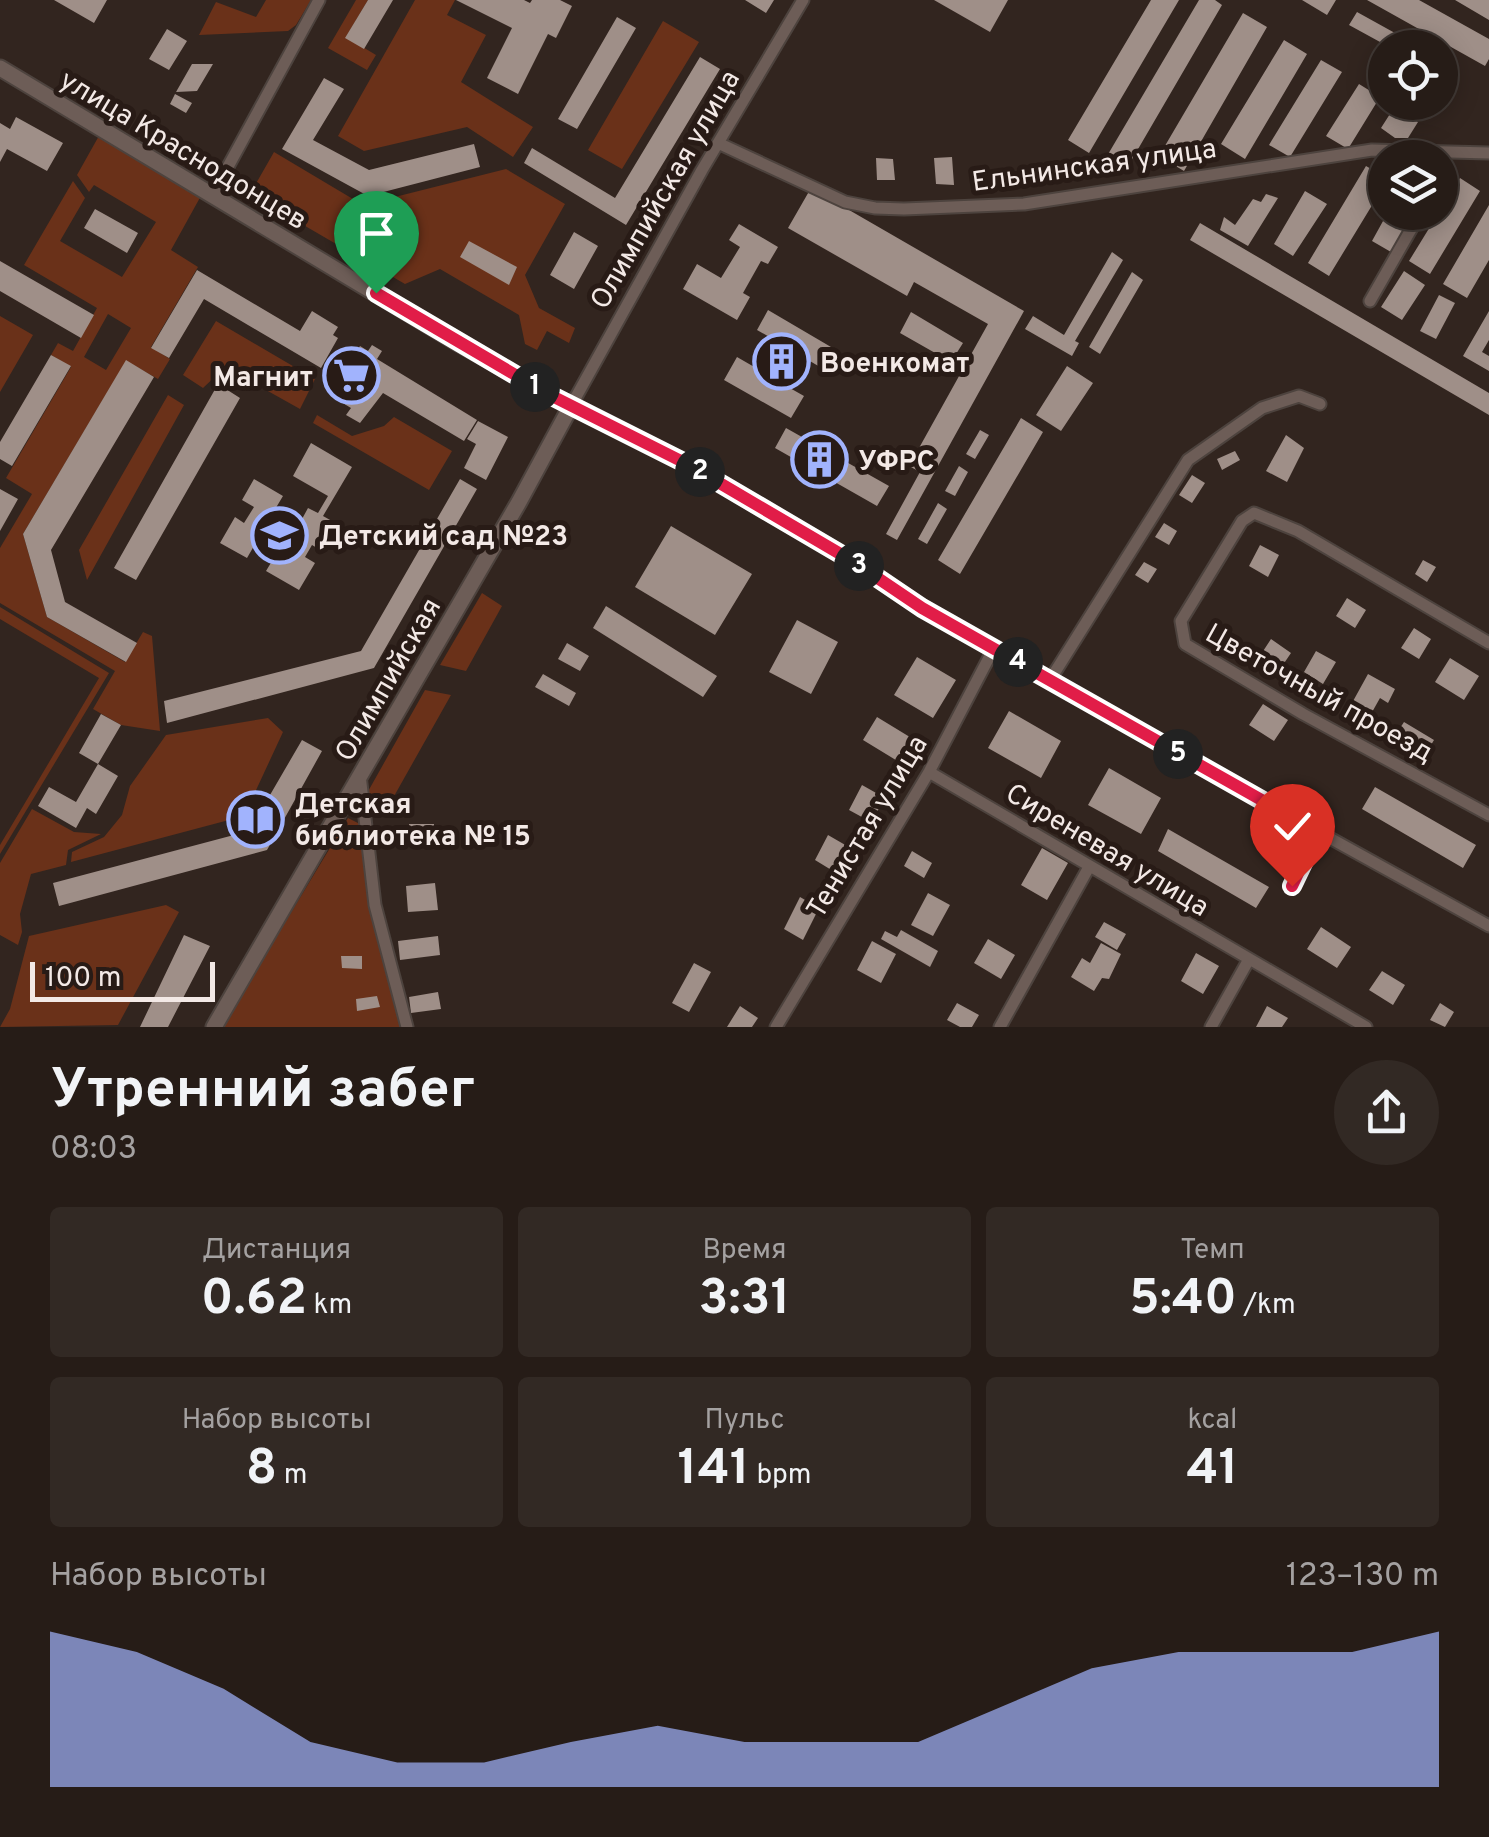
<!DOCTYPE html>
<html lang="ru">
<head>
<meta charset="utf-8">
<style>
  :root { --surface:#261c17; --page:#322924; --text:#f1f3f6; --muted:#a4a1a1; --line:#423a36; --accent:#a1b3fd }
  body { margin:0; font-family:Overpass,sans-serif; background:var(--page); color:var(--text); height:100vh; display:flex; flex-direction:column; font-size:38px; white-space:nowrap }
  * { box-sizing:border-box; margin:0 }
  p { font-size:32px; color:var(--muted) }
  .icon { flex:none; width:55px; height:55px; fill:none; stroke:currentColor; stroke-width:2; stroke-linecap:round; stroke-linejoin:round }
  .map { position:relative; height:1027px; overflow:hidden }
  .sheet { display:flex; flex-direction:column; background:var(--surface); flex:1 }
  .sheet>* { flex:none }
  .tools { position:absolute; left:1368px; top:30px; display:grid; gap:20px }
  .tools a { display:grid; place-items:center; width:90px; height:90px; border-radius:50%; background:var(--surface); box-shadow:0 5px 25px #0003,0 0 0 2px var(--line); font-size:50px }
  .scale { position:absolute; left:30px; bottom:25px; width:185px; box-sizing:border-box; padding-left:10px; border:5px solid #f3e9e6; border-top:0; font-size:28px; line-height:35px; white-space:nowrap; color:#f3e9e6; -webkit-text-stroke:8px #281b16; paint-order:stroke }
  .pin { position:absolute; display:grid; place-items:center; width:85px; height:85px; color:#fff; margin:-102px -42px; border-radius:50% 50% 50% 0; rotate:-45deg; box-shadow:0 0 10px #0007 }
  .pin .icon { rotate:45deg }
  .km { position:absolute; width:50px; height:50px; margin:-25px; border-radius:50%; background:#222; color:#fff; font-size:28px; line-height:50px; text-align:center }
  .round { display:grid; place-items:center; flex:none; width:105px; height:105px; border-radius:52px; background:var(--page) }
  .summary { display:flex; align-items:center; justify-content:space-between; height:170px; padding:0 50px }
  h1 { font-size:55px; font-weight:700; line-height:75px }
  .figures { display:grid; grid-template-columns:repeat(3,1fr); gap:15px; height:170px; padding:10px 50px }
  .figures div { display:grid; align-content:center; border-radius:10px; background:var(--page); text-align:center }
  .figures b { font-size:50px; font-weight:700 }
  .figures small { font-size:28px; font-weight:400 }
  .figures p { font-size:28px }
  .chart { height:280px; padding:20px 50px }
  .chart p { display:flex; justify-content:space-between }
  .chart svg { width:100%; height:180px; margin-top:10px; fill:var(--accent); opacity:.7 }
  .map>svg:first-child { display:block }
  .green { fill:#6a3119; fill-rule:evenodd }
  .building { fill:#9f8f88 }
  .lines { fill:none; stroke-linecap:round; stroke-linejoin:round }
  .street-casing { stroke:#4d433e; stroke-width:15 }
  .secondary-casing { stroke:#4d433e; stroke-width:19 }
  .street { stroke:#6d5d57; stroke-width:11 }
  .secondary { stroke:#6d5d57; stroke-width:15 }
  .route-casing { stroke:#fff; stroke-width:20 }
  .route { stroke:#e11d48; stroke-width:12 }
  .labels { text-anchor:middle; stroke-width:10; stroke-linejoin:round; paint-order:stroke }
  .street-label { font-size:28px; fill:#f3e9e6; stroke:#281b16 }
  .poi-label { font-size:28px; font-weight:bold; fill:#f3e9e6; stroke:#281b16; text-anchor:start }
</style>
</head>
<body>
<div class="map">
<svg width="1489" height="1027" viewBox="0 0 1489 1027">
  <rect width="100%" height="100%" fill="#32251f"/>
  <!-- green -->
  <path class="green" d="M266 0H311L296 25 288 31 199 35 216 2 256 17Z
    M356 0H368L346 37 376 55 367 70 328 48Z
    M415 0H455L447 15 486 35 461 82 533 127 513 157 467 127 364 151 338 136Z
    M663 21 699 42 622 169 588 150Z
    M100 134 202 194 171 250 198 267 151 347 170 359 158 379 126 361 23 534 47 617 125 662 143 632 152 636 160 731 121 725 93 709 115 671 0 603V548L32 494 6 478 71 367 51 355 58 343 73 351 97 308 24 265 73 181 85 198 60 241 122 277 156 222 94 185 89 192 77 175ZM108 314 131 328 106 370 84 357Z
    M274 152 363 205 506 169 565 204 525 275 539 308 575 328 569 343 547 331 537 350 525 344 519 315 440 269 405 284 250 194Z
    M0 316 33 335 0 392Z
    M216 321 315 379 300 409 252 382 221 371 203 388 183 375Z
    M168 395 184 405 87 580 79 550Z
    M317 415 352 436 384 426 394 417 452 451 429 490 313 423Z
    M482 593 502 606 466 671 440 665Z
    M0 607 109 673 0 854V845L99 678 0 619Z
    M425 690 451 695 384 814 366 795Z
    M268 718 283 732 244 816 71 862 72 852 104 837 122 815 130 786 166 735Z
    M32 809 74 832 101 834 68 850 66 865 31 874 20 914 22 932 18 945 0 935V863Z
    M348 818 368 828 369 881 403 1027H222Z
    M166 905 179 912 118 1025 0 1027 10 1009 29 936Z"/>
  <!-- building -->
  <path class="building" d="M54 0H107L94 23Z
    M368 0H393L364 49 345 38Z
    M456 0H524L530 3 532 0H560L572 6 556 38 548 34 518 94 487 78 512 28Z
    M745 0H774L766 13Z
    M934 0H1008L990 32Z
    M1151 0H1179L1089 153 1068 140Z
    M1199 0H1215L1222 5 1127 168 1107 156Z
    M1302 0H1336L1327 15Z
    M1367 0H1419L1489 39V59L1485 66Z
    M1455 0H1489V20Z
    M1357 12 1422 48H1391L1349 25Z
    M1243 13 1267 27 1184 171 1159 156Z
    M617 17 636 28 577 129 558 119Z
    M167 29 187 41 169 70 149 59Z
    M1284 40 1307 54 1245 159 1221 144Z
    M700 57 720 69 626 225 524 163 532 148 615 198Z
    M1440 58 1457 67 1450 80 1440 75Z
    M1321 60 1342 72 1290 157 1269 145Z
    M192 64H213L197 91 176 92Z
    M324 78 344 89 313 140 369 170 474 144 480 167 368 196 282 149Z
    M1359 84 1380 97 1348 149 1326 136Z
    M175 94 192 103 186 113 170 104Z
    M1395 106 1418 122 1408 138H1395L1381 128Z
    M16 117 63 143 47 171 7 149 0 162V123L10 129Z
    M952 157 954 185 936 184 934 158Z
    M876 158 893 159 895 180H877Z
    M1366 166 1385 177V184L1329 276 1308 263Z
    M1460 178 1480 191 1430 274 1409 261Z
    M811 188 1024 311 897 540 886 534 920 472 909 466 988 324 914 282 907 296 788 228Z
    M1305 191 1327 204 1293 256 1274 244Z
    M1266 194 1278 198 1248 246 1220 230 1224 217 1235 225 1253 199 1261 202Z
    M1489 205V260L1467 298 1443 284Z
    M95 209 138 233 127 253 84 228Z
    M1388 212H1414L1391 252 1372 241Z
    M1200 223 1489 393V415L1190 240Z
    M739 224 778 247 768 264 761 261 743 293 750 297 737 320 683 289 697 264 721 278 740 247 729 240Z
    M574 232 598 246 574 289 550 275Z
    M469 241 517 267 509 285 460 257Z
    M1112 252 1123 260 1075 341 1079 343 1072 356 1025 329 1033 316 1064 335Z
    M0 261 94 315 81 338 0 291Z
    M197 270 300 331 312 311 338 327 333 335 338 338 321 368 204 299 169 358 151 348Z
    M1404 271 1425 285 1402 320 1381 307Z
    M1132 272 1143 280 1100 354 1089 347Z
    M1439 295 1455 303 1436 339 1420 331Z
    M768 310 831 347 820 367 798 354 781 383 804 396 791 418 724 380 737 357 763 372 780 343 757 330Z
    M1489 311V340L1482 352 1489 356V371L1463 356Z
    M911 312 963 343 951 362 900 333Z
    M372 345 382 351 377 359 477 420 464 441 383 393 360 423 346 415 351 408 331 396 360 346 368 351Z
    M51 355 71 366 12 466 0 459V442Z
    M126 360 154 377 51 550 65 602 137 643 126 662 47 617 23 534Z
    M1067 366 1093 383 1061 431 1036 415Z
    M218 384 240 398 136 580 114 568Z
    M1021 418 1043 432 960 574 938 560Z
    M478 421 508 437 486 480 464 468 476 444 467 439Z
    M786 428 889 486 877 506 775 448Z
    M980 430 989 435 975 459 966 454Z
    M1286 435 1304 448 1287 482 1266 471Z
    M311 443 352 467 323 516 339 525 324 552 312 545 305 557 315 563 299 590 266 571 281 546 261 534 247 558 220 543 235 517 244 523 254 507 242 500 254 479 283 496 271 516 296 530 308 508 318 513 328 496 293 476Z
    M1235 451 1240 460 1222 470 1217 459Z
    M959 466 968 472 955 496 945 491Z
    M1192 475 1205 483 1192 503 1179 495Z
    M460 479 477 489 374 668 167 723 164 701 361 651Z
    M0 489 18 499 0 531Z
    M938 503 947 509 927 544 918 539Z
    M1164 523 1177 531 1169 545 1155 537Z
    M671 526 752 574 715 635 635 587Z
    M1260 545 1279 555 1268 577 1249 566Z
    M1423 560 1436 567 1427 582 1415 574Z
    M1144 562 1157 569 1148 583 1135 575Z
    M1347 598 1366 610 1355 628 1336 616Z
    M606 606 717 676 703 697 593 628Z
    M797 620 838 642 811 694 769 672Z
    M1414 628 1431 639 1419 659 1401 648Z
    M1271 639 1291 653 1274 678 1254 665Z
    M567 643 589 656 580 671 558 659Z
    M1316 651 1336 662 1323 684 1304 672Z
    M917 657 956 680 933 718 894 695Z
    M1450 658 1479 676 1464 700 1435 682Z
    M543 674 576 693 569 706 535 687Z
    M1368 674 1395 689 1388 703 1380 698 1371 714 1352 703Z
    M1263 704 1288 720 1274 741 1249 725Z
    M1009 711 1061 741 1041 778 988 748Z
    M101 714 121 725 98 764 79 753Z
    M877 717 918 742 904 765 863 740Z
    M1404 722 1434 740 1425 755 1411 746 1407 752 1391 742Z
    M302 740 322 751 267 850 59 906 53 883 249 831Z
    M98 764 118 776 96 814 87 808 76 828 38 806 49 787 76 802Z
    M1109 768 1161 798 1141 834 1088 805Z
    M862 785 885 798 871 822 849 810Z
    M1375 787 1476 845 1463 868 1362 809Z
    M409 824H434V842L410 843Z
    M1168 829 1269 887 1256 908 1158 851Z
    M828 835 847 846 833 871 815 860Z
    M1042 848 1068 863 1047 900 1021 885Z
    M912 851 932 863 924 878 904 866Z
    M435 883 438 910 408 912 406 886Z
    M928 893 950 905 933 936 911 925Z
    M800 897 819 908 803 940 784 929Z
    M1104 922 1126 934 1117 950 1095 937Z
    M1321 927 1351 947 1337 968 1307 949Z
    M901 930 938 951 930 967 881 939 885 931 897 937Z
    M184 935 210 946 168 1027H140Z
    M438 936 440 955 400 960 398 941Z
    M988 939 1015 955 1001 979 974 963Z
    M872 941 896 954 881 983 857 970Z
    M1101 943 1121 954 1109 979 1102 978 1094 991 1071 977 1082 958 1090 963Z
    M1196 953 1219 966 1203 994 1181 981Z
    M341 956H362V969L342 968Z
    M694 963 711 972 689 1012 672 1003Z
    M1382 971 1405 985 1393 1005 1369 990Z
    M438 992 441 1009 411 1013 409 997Z
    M377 996 380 1007 357 1011 356 999Z
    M957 1003 979 1015 972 1027H960L947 1020Z
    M1440 1003 1454 1012 1445 1027 1430 1020Z
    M740 1006 758 1018 752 1027H727Z
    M1267 1006 1288 1018 1282 1027H1256Z"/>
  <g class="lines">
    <defs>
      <path id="street" d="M803 0 702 170 571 406 689 465 1073 696 1489 926
        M718 143 845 202 875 208 904 209 1024 204 1372 150 1489 153
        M212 196 319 0
        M1370 301 1421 212
        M1489 643 1298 531 1254 513 1242 521 1181 621 1185 644 1303 714 1489 815
        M1050 680 1188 460 1262 408 1299 396 1320 404
        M929 772 1366 1027
        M360 775 375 905 407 1027
        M1292 886 1318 833
        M776 1027 929 772 994 648
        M1000 1027 1089 867
        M1211 1027 1248 961"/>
      <path id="secondary" d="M0 68 460 344 571 406 519 502 214 1027"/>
    </defs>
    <!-- street casing -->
    <use href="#street" class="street-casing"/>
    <!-- secondary casing -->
    <use href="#secondary" class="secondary-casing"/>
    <!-- street -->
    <use href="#street" class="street"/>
    <!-- secondary -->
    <use href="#secondary" class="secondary"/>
  </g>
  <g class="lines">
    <defs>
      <path id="route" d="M376 293 546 393 689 465 854 562 922 608 1318 832 1292 886"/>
    </defs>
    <!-- route casing -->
    <use href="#route" class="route-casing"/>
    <!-- route -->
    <use href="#route" class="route"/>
  </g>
  <!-- icons -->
  <defs>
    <symbol id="building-ring" viewBox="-11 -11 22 22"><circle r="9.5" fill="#281b16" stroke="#a1b3fd" stroke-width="1.5"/><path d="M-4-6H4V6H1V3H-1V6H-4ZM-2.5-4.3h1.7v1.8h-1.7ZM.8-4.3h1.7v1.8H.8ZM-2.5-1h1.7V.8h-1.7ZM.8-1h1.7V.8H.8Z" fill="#a1b3fd"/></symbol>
    <symbol id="supermarket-ring" viewBox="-11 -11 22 22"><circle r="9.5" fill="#281b16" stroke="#a1b3fd" stroke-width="1.5"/><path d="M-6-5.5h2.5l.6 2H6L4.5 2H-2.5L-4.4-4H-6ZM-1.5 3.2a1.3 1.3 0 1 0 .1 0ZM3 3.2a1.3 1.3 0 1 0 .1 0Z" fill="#a1b3fd"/></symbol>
    <symbol id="school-ring" viewBox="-11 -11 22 22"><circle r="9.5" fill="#281b16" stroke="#a1b3fd" stroke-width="1.5"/><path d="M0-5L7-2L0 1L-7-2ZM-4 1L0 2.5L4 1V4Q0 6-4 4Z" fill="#a1b3fd"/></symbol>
    <symbol id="library-ring" viewBox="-11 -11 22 22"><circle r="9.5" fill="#281b16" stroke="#a1b3fd" stroke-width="1.5"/><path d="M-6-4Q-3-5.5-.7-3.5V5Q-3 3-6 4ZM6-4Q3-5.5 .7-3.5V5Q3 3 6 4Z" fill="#a1b3fd"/></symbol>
  </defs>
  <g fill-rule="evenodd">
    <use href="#building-ring" x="750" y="330" width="63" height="63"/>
    <use href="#supermarket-ring" x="320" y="344" width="63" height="63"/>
    <use href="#building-ring" x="788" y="428" width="63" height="63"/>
    <use href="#school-ring" x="248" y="504" width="63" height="63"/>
    <use href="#library-ring" x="224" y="788" width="63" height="63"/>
  </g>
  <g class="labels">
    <!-- street labels -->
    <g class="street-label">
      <text transform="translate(184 149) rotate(31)" y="10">улица Краснодонцев</text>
      <text transform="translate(1094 164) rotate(-8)" y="10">Ельнинская улица</text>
      <text transform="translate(664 189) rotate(-60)" y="10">Олимпийская улица</text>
      <text transform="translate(387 679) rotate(-60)" y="10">Олимпийская</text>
      <text transform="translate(1320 692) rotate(29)" y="10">Цветочный проезд</text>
      <text transform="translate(866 826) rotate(-59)" y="10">Тенистая улица</text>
      <text transform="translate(1108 849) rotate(31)" y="10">Сиреневая улица</text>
    </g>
    <!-- poi labels -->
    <g class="poi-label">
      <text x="820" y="372">Военкомат</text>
      <text x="313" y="386" text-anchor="end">Магнит</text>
      <text x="858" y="470">УФРС</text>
      <text x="319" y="545">Детский сад №23</text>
      <text x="295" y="813">Детская<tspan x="295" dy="32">библиотека № 15</tspan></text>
    </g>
  </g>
</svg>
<div class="tools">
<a><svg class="icon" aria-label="locate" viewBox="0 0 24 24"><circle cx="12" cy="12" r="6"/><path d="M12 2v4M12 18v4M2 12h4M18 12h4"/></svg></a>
<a><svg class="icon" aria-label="layers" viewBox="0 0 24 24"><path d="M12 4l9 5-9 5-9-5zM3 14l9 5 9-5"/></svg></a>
</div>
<div class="scale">100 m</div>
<div class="pin" style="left:376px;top:293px;background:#1e9e55"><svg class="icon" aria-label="arrive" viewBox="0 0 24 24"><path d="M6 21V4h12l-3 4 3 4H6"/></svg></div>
<div class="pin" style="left:1292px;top:886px;background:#d93025"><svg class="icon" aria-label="check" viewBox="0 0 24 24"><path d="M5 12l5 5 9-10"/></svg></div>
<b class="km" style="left:535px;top:387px">1</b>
<b class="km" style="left:700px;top:472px">2</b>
<b class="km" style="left:859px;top:566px">3</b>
<b class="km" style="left:1018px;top:662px">4</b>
<b class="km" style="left:1178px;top:754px">5</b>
</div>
<section class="sheet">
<div class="summary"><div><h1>Утренний забег</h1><p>08:03</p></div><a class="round"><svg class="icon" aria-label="share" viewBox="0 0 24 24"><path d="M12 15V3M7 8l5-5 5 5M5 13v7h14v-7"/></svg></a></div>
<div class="figures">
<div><p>Дистанция</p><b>0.62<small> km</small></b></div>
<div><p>Время</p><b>3:31</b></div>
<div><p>Темп</p><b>5:40<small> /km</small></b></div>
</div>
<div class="figures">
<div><p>Набор высоты</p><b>8<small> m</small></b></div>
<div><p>Пульс</p><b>141<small> bpm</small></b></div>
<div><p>kcal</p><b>41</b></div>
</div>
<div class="chart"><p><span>Набор высоты</span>123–130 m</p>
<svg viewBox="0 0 160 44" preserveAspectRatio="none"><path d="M0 44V6L10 11L20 20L30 33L40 38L50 38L60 33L70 29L80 33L90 33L100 33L110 24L120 15L130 11L140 11L150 11L160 6V44z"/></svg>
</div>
</section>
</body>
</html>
